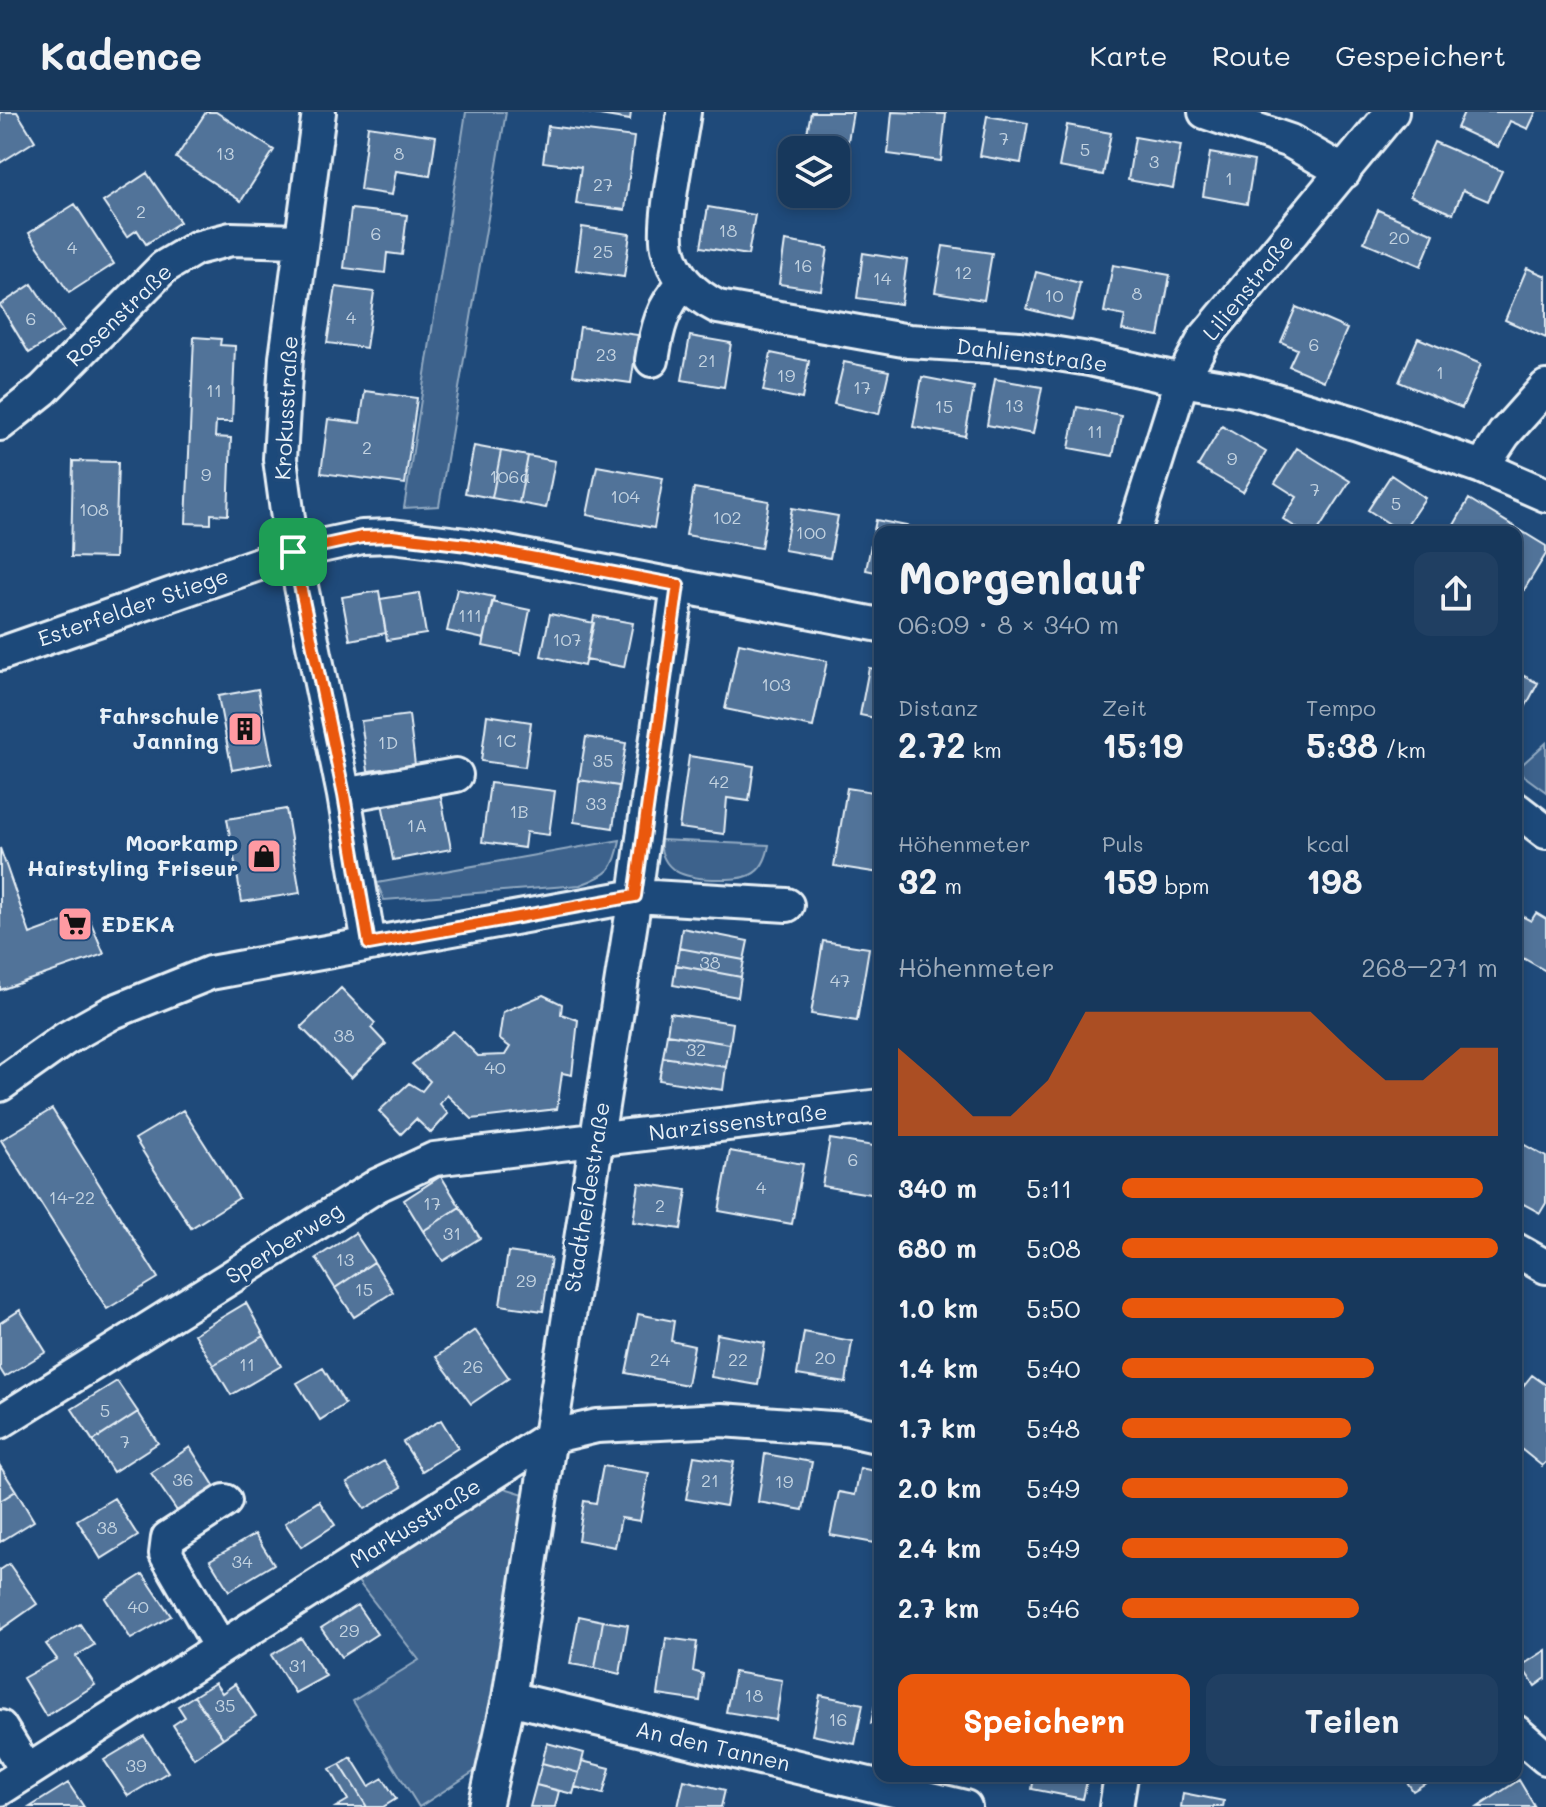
<!DOCTYPE html>
<html lang="de">
<head>
<meta charset="utf-8">
<style>
  :root { --surface:#17385c; --page:#203f62; --text:#f1f3f6; --muted:#9eacbb; --line:#365272; --accent:#ea580c }
  body { margin:0; font-family:Mali,sans-serif; background:var(--page); color:var(--text); height:100vh; display:flex; flex-direction:column; font-size:30px; white-space:nowrap }
  * { box-sizing:border-box; margin:0 }
  p { font-size:26px; color:var(--muted) }
  .icon { flex:none; width:44px; height:44px; fill:none; stroke:currentColor; stroke-width:2; stroke-linecap:round; stroke-linejoin:round }
  .map { position:relative; flex:1; overflow:hidden }
  .sheet { position:absolute; left:874px; top:414px; width:648px; height:1256px; display:flex; flex-direction:column; background:var(--surface); border-radius:16px; box-shadow:0 4px 12px #0003,0 0 0 2px var(--line) }
  .sheet>* { flex:none }
  .tools { position:absolute; left:778px; top:24px; display:grid; gap:16px }
  .tools a { display:grid; place-items:center; width:72px; height:72px; border-radius:16px; background:var(--surface); box-shadow:0 4px 12px #0003,0 0 0 2px var(--line); font-size:40px }
  .pin { position:absolute; display:grid; place-items:center; width:68px; height:68px; color:#fff; margin:-34px; border-radius:16px; box-shadow:0 4px 12px #0006 }
  .round { display:grid; place-items:center; flex:none; width:84px; height:84px; border-radius:16px; background:var(--page) }
  .headline { display:flex; align-items:center; justify-content:space-between; height:136px; padding:0 24px }
  h1 { font-size:44px; font-weight:700; line-height:60px }
  .stats { display:grid; grid-template-columns:repeat(3,1fr); gap:12px; height:136px; padding:8px 24px }
  .stats div { display:grid; align-content:center }
  .stats b { font-size:34px; font-weight:700 }
  .stats small { font-size:22px; font-weight:400 }
  .stats p { font-size:22px }
  .chart { height:224px; padding:16px 24px }
  .chart p { display:flex; justify-content:space-between }
  .chart svg { width:100%; height:144px; margin-top:8px; fill:var(--accent); opacity:.7 }
  .button { display:flex; gap:16px; margin-top:auto; padding:16px 24px }
  .button a { flex:1; height:92px; border-radius:16px; background:var(--accent); color:#fff; font-size:32px; font-weight:700; line-height:92px; text-align:center }
  .button a+a { background:var(--page); color:var(--text) }
  ul { padding:0 24px; list-style:none; font-size:26px }
  li { display:grid; grid-template-columns:128px 96px 1fr; align-items:center; height:60px }
  li i { height:20px; border-radius:10px; background:var(--accent) }
  header { display:flex; align-items:center; gap:48px; box-sizing:border-box; height:112px; padding:0 40px; background:var(--surface); border-bottom:2px solid var(--line) }
  header strong { font-size:38px }
  nav { display:flex; gap:44px; margin-inline-start:auto; font-size:28px }
  .map>svg:first-child { display:block }
  .green { fill:#3c628c; stroke:#92aac2; stroke-width:2 }
  .building { fill:#517399; stroke:#e8f1f8; stroke-width:2 }
  .lines { fill:none; stroke-linecap:round; stroke-linejoin:round }
  .minor-casing { stroke:#e8f1f8; stroke-width:38 }
  .minor { stroke:#1f4a7a; stroke-width:32 }
  .route-casing { stroke:#fff; stroke-width:16 }
  .route { stroke:#ea580c; stroke-width:10 }
  .labels { text-anchor:middle; stroke-width:8; stroke-linejoin:round; paint-order:stroke }
  .number-label { font-size:18px; fill:#c2d2e0 }
  .street-label { font-size:22px; fill:#e8f1f8; stroke:#1f4a7a }
  .poi-label { font-size:22px; font-weight:bold; fill:#e8f1f8; stroke:#1f4a7a; text-anchor:end }
</style>
</head>
<body>
<header>
<strong>Kadence</strong>
<nav><a>Karte</a><a>Route</a><a>Gespeichert</a></nav>
</header>
<div class="map">
<svg width="1546" height="1695" viewBox="0 0 1546 1695">
  <rect width="100%" height="100%" fill="#1f4a7a"/>
  <filter id="ink" filterUnits="userSpaceOnUse"><feTurbulence type="fractalNoise" baseFrequency=".0125" numOctaves="2"/><feDisplacementMap in="SourceGraphic" scale="16" xChannelSelector="R" yChannelSelector="G"/><feConvolveMatrix kernelMatrix="1 2 1 2 8 2 1 2 1" color-interpolation-filters="sRGB"/></filter>
  <g filter="url(#ink)">
    <!-- green -->
    <path class="green" d="M466 0H506L439 394 404 396Z
      M1546 631V680L1516 658Z
      M620 728C615 758 608 763 580 773L384 788 377 771Z
      M660 728 769 733C763 768 743 767 713 767 684 766 661 760 660 728Z
      M501 1375 527 1383 494 1585 478 1657 419 1695 353 1589 419 1548 357 1468Z"/>
    <!-- building -->
    <path class="building" d="M0 0H17L35 29 0 51Z
      M206 0H216L274 38 241 89 176 46Z
      M582 0H631L630 8Z
      M811 0H853L848 29 807 21Z
      M892 0 946 2 941 49 888 42Z
      M1464 0H1536L1528 17 1510 9 1498 35 1457 16Z
      M987 4 1028 11 1021 51 980 44Z
      M1067 13 1111 21 1103 63 1059 55Z
      M368 14 436 24 430 64 396 59 392 83 360 78Z
      M548 14 634 25 625 98 576 92 581 55 543 50Z
      M1135 25 1181 33 1173 76 1128 68Z
      M1434 30 1502 59 1488 89 1463 78 1453 102 1410 84Z
      M1210 41 1254 49 1247 92 1203 84Z
      M147 61 180 110 146 132 137 118 127 125 103 90Z
      M75 92 114 152 69 181 29 121Z
      M708 95 755 103 748 143 701 135Z
      M351 97 407 103 402 143 387 141 385 161 344 156Z
      M1378 98 1434 122 1421 154 1364 130Z
      M582 115 630 122 624 165 576 158Z
      M785 129 828 136 821 178 779 172Z
      M943 134 992 141 984 188 935 180Z
      M863 141 907 148 901 192 857 186Z
      M1113 153 1170 163 1159 224 1122 218 1125 204 1104 200Z
      M1527 156 1546 164V226L1505 208Z
      M1036 160 1080 171 1072 208 1027 197Z
      M32 172 63 219 29 241 0 193Z
      M336 175 374 180 366 236 327 231Z
      M1296 195 1347 217 1324 269 1289 254 1297 237 1281 230Z
      M580 215 638 223 631 271 573 263Z
      M690 224 731 231 724 275 682 268Z
      M194 225 221 227 220 233 235 234 232 310H216L215 325 231 326 228 403 211 402V412L186 411Z
      M1418 226 1481 252 1462 296 1399 270Z
      M771 241 809 249 802 287 763 279Z
      M844 250 889 259 879 302 834 292Z
      M922 265 974 275 965 324 913 315Z
      M995 267 1042 275 1033 322 987 313Z
      M365 279 417 286 405 372 321 361 328 307 360 311Z
      M1077 295 1121 303 1113 344 1069 336Z
      M1222 314 1266 340 1243 380 1198 354Z
      M474 334 501 339 492 386 465 381Z
      M1297 336 1350 369 1317 420H1303L1283 407 1297 385 1275 371Z
      M501 339 528 344 519 391 492 386Z
      M528 344 555 349 546 396 519 391Z
      M73 349 118 350 115 446 71 445Z
      M597 354 663 366 654 416 587 403Z
      M1391 363 1425 386 1402 420 1368 398Z
      M694 376 769 389 761 436 686 423Z
      M1469 387 1546 434V442L1516 491V420H1450Z
      M792 396 838 404 830 446 784 438Z
      M876 408 922 417V420H880V461L866 458Z
      M457 477 494 485 484 527 447 519Z
      M379 479 386 521 350 528 342 485Z
      M419 481 426 522 387 528 380 487Z
      M492 490 530 498 521 542 483 534Z
      M550 502 594 511 584 554 541 544Z
      M594 504 633 511 624 555 586 548Z
      M739 531 827 549 813 615 725 597Z
      M869 556 880 558V607L860 603Z
      M1516 560 1538 571 1518 609 1516 608Z
      M258 577 272 651 232 658 218 584Z
      M409 603 415 653 368 659 361 609Z
      M487 603 531 610 525 655 481 649Z
      M586 625 626 631 619 674 579 668Z
      M689 644 754 654 749 689 727 686 724 722 679 716Z
      M579 668 619 674 613 716 574 710Z
      M490 671 555 679 549 723 526 720 524 736 482 730Z
      M847 676 880 681V761L834 754Z
      M440 680 451 737 393 748 382 691Z
      M286 697 300 781 242 790 227 707Z
      M0 736 30 822 87 801 104 842 0 878Z
      M1516 801 1531 809 1536 801 1546 807V859L1523 846 1516 859Z
      M682 816 748 829 744 848 679 836Z
      M823 829 869 836 857 909 811 902Z
      M679 836 744 848 741 865 676 853Z
      M676 853 741 865 738 885 673 873Z
      M341 876 375 911 371 916 386 932 351 966 301 915Z
      M543 883 562 892 561 902 578 908 572 963 562 961 557 997 472 1007 447 983 440 992 448 1002 431 1021 416 1007 401 1022 379 999 409 971 422 979 430 969 412 952 453 919 478 944 505 943 510 935 499 927 503 900Z
      M670 901 733 911 730 932 667 922Z
      M667 922 730 932 726 955 663 945Z
      M663 945 726 955 723 978 659 968Z
      M52 997 158 1166 107 1197 1 1028Z
      M183 998 239 1086 191 1116 135 1027Z
      M830 1027 880 1035 876 1083 822 1074Z
      M1516 1028 1546 1045V1091L1540 1101 1516 1088Z
      M730 1039 803 1052 792 1112 719 1099Z
      M441 1064 460 1095 423 1119 404 1088Z
      M639 1071 687 1078 681 1117 633 1110Z
      M460 1095 480 1126 443 1149 423 1119Z
      M355 1121 374 1150 335 1176 316 1146Z
      M508 1140 551 1146 543 1199 500 1193Z
      M374 1150 393 1180 354 1205 335 1176Z
      M246 1191 264 1224 213 1253 194 1222Z
      M20 1198 46 1240 5 1265 0 1257V1211Z
      M638 1202 674 1209 671 1229 694 1234 687 1273 626 1261Z
      M475 1218 509 1266 471 1292 436 1245Z
      M804 1220 852 1229 846 1271 797 1263Z
      M717 1222 765 1231 758 1273 711 1265Z
      M264 1224 281 1254 231 1283 213 1253Z
      M323 1256 345 1292 320 1308 297 1271Z
      M1532 1263 1546 1273V1350L1542 1354 1516 1333V1283Z
      M117 1269 138 1300 93 1329 72 1297Z
      M138 1300 158 1331 113 1360 93 1329Z
      M441 1308 458 1336 422 1359 403 1330Z
      M190 1335 215 1375 177 1399 151 1361Z
      M765 1342 812 1350 803 1398 758 1390Z
      M694 1344 734 1350 726 1394 686 1387Z
      M384 1349 402 1375 365 1397 347 1371Z
      M0 1354 16 1379 0 1389Z
      M603 1354 649 1361 640 1409 621 1406 615 1435 578 1428 584 1389 596 1391Z
      M860 1356 880 1360V1432L830 1423 839 1380 855 1383Z
      M16 1379 34 1409 0 1430V1389Z
      M114 1386 138 1424 101 1447 77 1408Z
      M319 1389 335 1413 301 1435 285 1411Z
      M255 1422 274 1452 229 1479 210 1448Z
      M9 1452 37 1492 0 1518V1458Z
      M143 1462 171 1504 131 1527 105 1486Z
      M357 1493 377 1522 341 1545 321 1516Z
      M579 1504 603 1509 595 1556 570 1552Z
      M603 1509 628 1513 620 1562 595 1556Z
      M80 1512 94 1533 76 1544 95 1573 46 1604 23 1566 57 1547 46 1532Z
      M301 1526 326 1564 295 1581 271 1543Z
      M666 1526 697 1530 693 1559 703 1562 700 1589 658 1583Z
      M1546 1538V1566L1535 1574 1521 1554Z
      M734 1560 782 1568 776 1608 726 1600Z
      M215 1571 222 1581 235 1572 256 1604 223 1626 194 1584Z
      M878 1579 880 1580V1613L871 1611Z
      M820 1583 863 1592 855 1632 812 1623Z
      M194 1584 223 1626 194 1646 173 1613 185 1605 178 1594Z
      M144 1624 168 1660 128 1684 104 1648Z
      M547 1631 584 1641 579 1661 542 1651Z
      M351 1645 369 1674 383 1666 396 1687 383 1695H367L340 1652Z
      M582 1649 610 1656 603 1682 575 1675Z
      M542 1651 579 1661 573 1682 536 1673Z
      M340 1652 367 1695H336L348 1688 330 1657Z
      M1034 1664H1088L1083 1687 1032 1677Z
      M1403 1664H1437L1413 1679Z
      M684 1668 725 1678 721 1695H678Z
      M1519 1668 1535 1695H1478Z
      M68 1671 84 1695H30Z
      M536 1673 559 1679 555 1695H530Z
      M1183 1681 1224 1689 1223 1695H1181Z"/>
    <g class="lines">
      <defs>
        <path id="minor" d="M319 0 286 246 280 347 290 421 344 683 369 832
          M684 0C680 31 662 108 668 136 674 164 694 183 718 195L909 229 1020 236 1089 247 1182 268 1241 278 1358 312 1482 355 1546 383
          M1205 0 1290 29 1344 60
          M652 248C657 217 662 194 684 171
          M0 312 43 278 164 155 196 136 231 127 301 129
          M1482 355 1504 322 1546 275
          M1134 420 1182 268 1204 227 1392 0
          M0 542 293 440 362 425 392 424 467 433 880 513
          M344 683 456 663
          M1516 697 1546 720
          M0 973 65 927 113 900 210 861 635 784 787 793
          M1516 1138 1546 1155
          M0 1310 378 1073 434 1047 880 994
          M220 1535 166 1442 168 1426 225 1389
          M509 1586 965 1695
          M0 1615 27 1659
          M1516 1620 1546 1646
          M0 1677 550 1325 597 1314 722 1308 845 1317 880 1325
          M485 1695 509 1586 550 1325 635 784 678 473
          M1116 1695 1121 1664"/>
      </defs>
      <!-- minor casing -->
      <use href="#minor" class="minor-casing"/>
      <!-- minor -->
      <use href="#minor" class="minor"/>
    </g>
  </g>
  <g class="lines" filter="url(#ink)">
    <defs>
      <path id="route" d="M392 424 467 433 678 473 635 784 369 832 344 683 293 440 362 425Z"/>
    </defs>
    <!-- route casing -->
    <use href="#route" class="route-casing"/>
    <!-- route -->
    <use href="#route" class="route"/>
  </g>
  <!-- icons -->
  <defs>
    <symbol id="building-square" viewBox="-11 -11 22 22"><rect x="-9" y="-9" width="18" height="18" rx="4" fill="#ff9aa2" stroke="#1f4a7a"/><path d="M-4-6H4V6H1V3H-1V6H-4ZM-2.5-4.3h1.7v1.8h-1.7ZM.8-4.3h1.7v1.8H.8ZM-2.5-1h1.7V.8h-1.7ZM.8-1h1.7V.8H.8Z" fill="#111"/></symbol>
    <symbol id="shop-square" viewBox="-11 -11 22 22"><rect x="-9" y="-9" width="18" height="18" rx="4" fill="#ff9aa2" stroke="#1f4a7a"/><path d="M-5-2.5h2.3a2.7 3.5 0 0 1 5.4 0H5L5.5 6h-11ZM-1.5-2.5h3a1.5 2.3 0 0 0-3 0Z" fill="#111"/></symbol>
    <symbol id="supermarket-square" viewBox="-11 -11 22 22"><rect x="-9" y="-9" width="18" height="18" rx="4" fill="#ff9aa2" stroke="#1f4a7a"/><path d="M-6-5.5h2.5l.6 2H6L4.5 2H-2.5L-4.4-4H-6ZM-1.5 3.2a1.3 1.3 0 1 0 .1 0ZM3 3.2a1.3 1.3 0 1 0 .1 0Z" fill="#111"/></symbol>
  </defs>
  <g fill-rule="evenodd">
    <use href="#building-square" x="225" y="597" width="40" height="40"/>
    <use href="#shop-square" x="244" y="724" width="40" height="40"/>
    <use href="#supermarket-square" x="55" y="792" width="40" height="40"/>
  </g>
  <g class="labels">
    <!-- number labels -->
    <g class="number-label">
      <text x="1004" y="33">7</text>
      <text x="1085" y="44">5</text>
      <text x="225" y="48">13</text>
      <text x="399" y="48">8</text>
      <text x="1154" y="56">3</text>
      <text x="1229" y="73">1</text>
      <text x="603" y="79">27</text>
      <text x="141" y="106">2</text>
      <text x="728" y="125">18</text>
      <text x="376" y="128">6</text>
      <text x="1399" y="132">20</text>
      <text x="72" y="142">4</text>
      <text x="603" y="146">25</text>
      <text x="803" y="160">16</text>
      <text x="963" y="167">12</text>
      <text x="882" y="173">14</text>
      <text x="1137" y="188">8</text>
      <text x="1054" y="190">10</text>
      <text x="351" y="212">4</text>
      <text x="31" y="213">6</text>
      <text x="1314" y="239">6</text>
      <text x="606" y="249">23</text>
      <text x="707" y="255">21</text>
      <text x="1440" y="267">1</text>
      <text x="786" y="270">19</text>
      <text x="862" y="282">17</text>
      <text x="214" y="285">11</text>
      <text x="1014" y="300">13</text>
      <text x="944" y="301">15</text>
      <text x="1095" y="326">11</text>
      <text x="367" y="342">2</text>
      <text x="1232" y="353">9</text>
      <text x="206" y="369">9</text>
      <text x="510" y="371">106a</text>
      <text x="1315" y="384">7</text>
      <text x="625" y="391">104</text>
      <text x="1396" y="398">5</text>
      <text x="94" y="404">108</text>
      <text x="727" y="412">102</text>
      <text x="811" y="427">100</text>
      <text x="470" y="510">111</text>
      <text x="567" y="534">107</text>
      <text x="776" y="579">103</text>
      <text x="506" y="635">1C</text>
      <text x="388" y="637">1D</text>
      <text x="603" y="655">35</text>
      <text x="719" y="676">42</text>
      <text x="596" y="698">33</text>
      <text x="519" y="706">1B</text>
      <text x="417" y="720">1A</text>
      <text x="710" y="857">38</text>
      <text x="840" y="875">47</text>
      <text x="344" y="930">38</text>
      <text x="696" y="944">32</text>
      <text x="495" y="962">40</text>
      <text x="853" y="1054">6</text>
      <text x="761" y="1082">4</text>
      <text x="72" y="1092">14-22</text>
      <text x="432" y="1098">17</text>
      <text x="660" y="1100">2</text>
      <text x="452" y="1128">31</text>
      <text x="345" y="1154">13</text>
      <text x="526" y="1175">29</text>
      <text x="364" y="1184">15</text>
      <text x="825" y="1252">20</text>
      <text x="660" y="1254">24</text>
      <text x="738" y="1254">22</text>
      <text x="247" y="1259">11</text>
      <text x="473" y="1261">26</text>
      <text x="105" y="1305">5</text>
      <text x="125" y="1336">7</text>
      <text x="183" y="1374">36</text>
      <text x="710" y="1375">21</text>
      <text x="784" y="1376">19</text>
      <text x="107" y="1422">38</text>
      <text x="242" y="1456">34</text>
      <text x="138" y="1501">40</text>
      <text x="349" y="1525">29</text>
      <text x="298" y="1560">31</text>
      <text x="754" y="1590">18</text>
      <text x="225" y="1600">35</text>
      <text x="838" y="1614">16</text>
      <text x="136" y="1660">39</text>
    </g>
    <!-- street labels -->
    <g class="street-label">
      <text transform="translate(1248 175) rotate(-51)" y="8">Lilienstraße</text>
      <text transform="translate(119 203) rotate(-44)" y="8">Rosenstraße</text>
      <text transform="translate(1032 243) rotate(7)" y="8">Dahlienstraße</text>
      <text transform="translate(286 296) rotate(-87)" y="8">Krokusstraße</text>
      <text transform="translate(133 495) rotate(-19)" y="8">Esterfelder Stiege</text>
      <text transform="translate(738 1010) rotate(-7)" y="8">Narzissenstraße</text>
      <text transform="translate(587 1085) rotate(-81)" y="8">Stadtheidestraße</text>
      <text transform="translate(284 1131) rotate(-32)" y="8">Sperberweg</text>
      <text transform="translate(415 1411) rotate(-32)" y="8">Markusstraße</text>
      <text transform="translate(713 1634) rotate(13)" y="8">An den Tannen</text>
    </g>
    <!-- poi labels -->
    <g class="poi-label">
      <text x="219" y="612">Fahrschule<tspan x="219" dy="25">Janning</tspan></text>
      <text x="238" y="739">Moorkamp<tspan x="238" dy="25">Hairstyling Friseur</tspan></text>
      <text x="101" y="820" text-anchor="start">EDEKA</text>
    </g>
  </g>
</svg>
<div class="tools">
<a><svg class="icon" aria-label="layers" viewBox="0 0 24 24"><path d="M12 4l9 5-9 5-9-5zM3 14l9 5 9-5"/></svg></a>
</div>
<div class="pin" style="left:293px;top:440px;background:#1e9e55"><svg class="icon" aria-label="arrive" viewBox="0 0 24 24"><path d="M6 21V4h12l-3 4 3 4H6"/></svg></div>
<section class="sheet">
<div class="headline"><div><h1>Morgenlauf</h1><p>06:09 · 8 × 340 m</p></div><a class="round"><svg class="icon" aria-label="share" viewBox="0 0 24 24"><path d="M12 15V3M7 8l5-5 5 5M5 13v7h14v-7"/></svg></a></div>
<div class="stats">
<div><p>Distanz</p><b>2.72<small> km</small></b></div>
<div><p>Zeit</p><b>15:19</b></div>
<div><p>Tempo</p><b>5:38<small> /km</small></b></div>
</div>
<div class="stats">
<div><p>Höhenmeter</p><b>32<small> m</small></b></div>
<div><p>Puls</p><b>159<small> bpm</small></b></div>
<div><p>kcal</p><b>198</b></div>
</div>
<div class="chart"><p><span>Höhenmeter</span>268–271 m</p>
<svg viewBox="0 0 160 44" preserveAspectRatio="none"><path d="M0 44V17L10 27L20 38L30 38L40 27L50 6L60 6L70 6L80 6L90 6L100 6L110 6L120 17L130 27L140 27L150 17L160 17V44z"/></svg>
</div>
<ul>
<li><b>340 m</b>5:11<i style="width:96%"></i></li>
<li><b>680 m</b>5:08<i style="width:100%"></i></li>
<li><b>1.0 km</b>5:50<i style="width:59%"></i></li>
<li><b>1.4 km</b>5:40<i style="width:67%"></i></li>
<li><b>1.7 km</b>5:48<i style="width:61%"></i></li>
<li><b>2.0 km</b>5:49<i style="width:60%"></i></li>
<li><b>2.4 km</b>5:49<i style="width:60%"></i></li>
<li><b>2.7 km</b>5:46<i style="width:63%"></i></li>
</ul>
<div class="button"><a>Speichern</a><a>Teilen</a></div>
</section>
</div>
</body>
</html>
